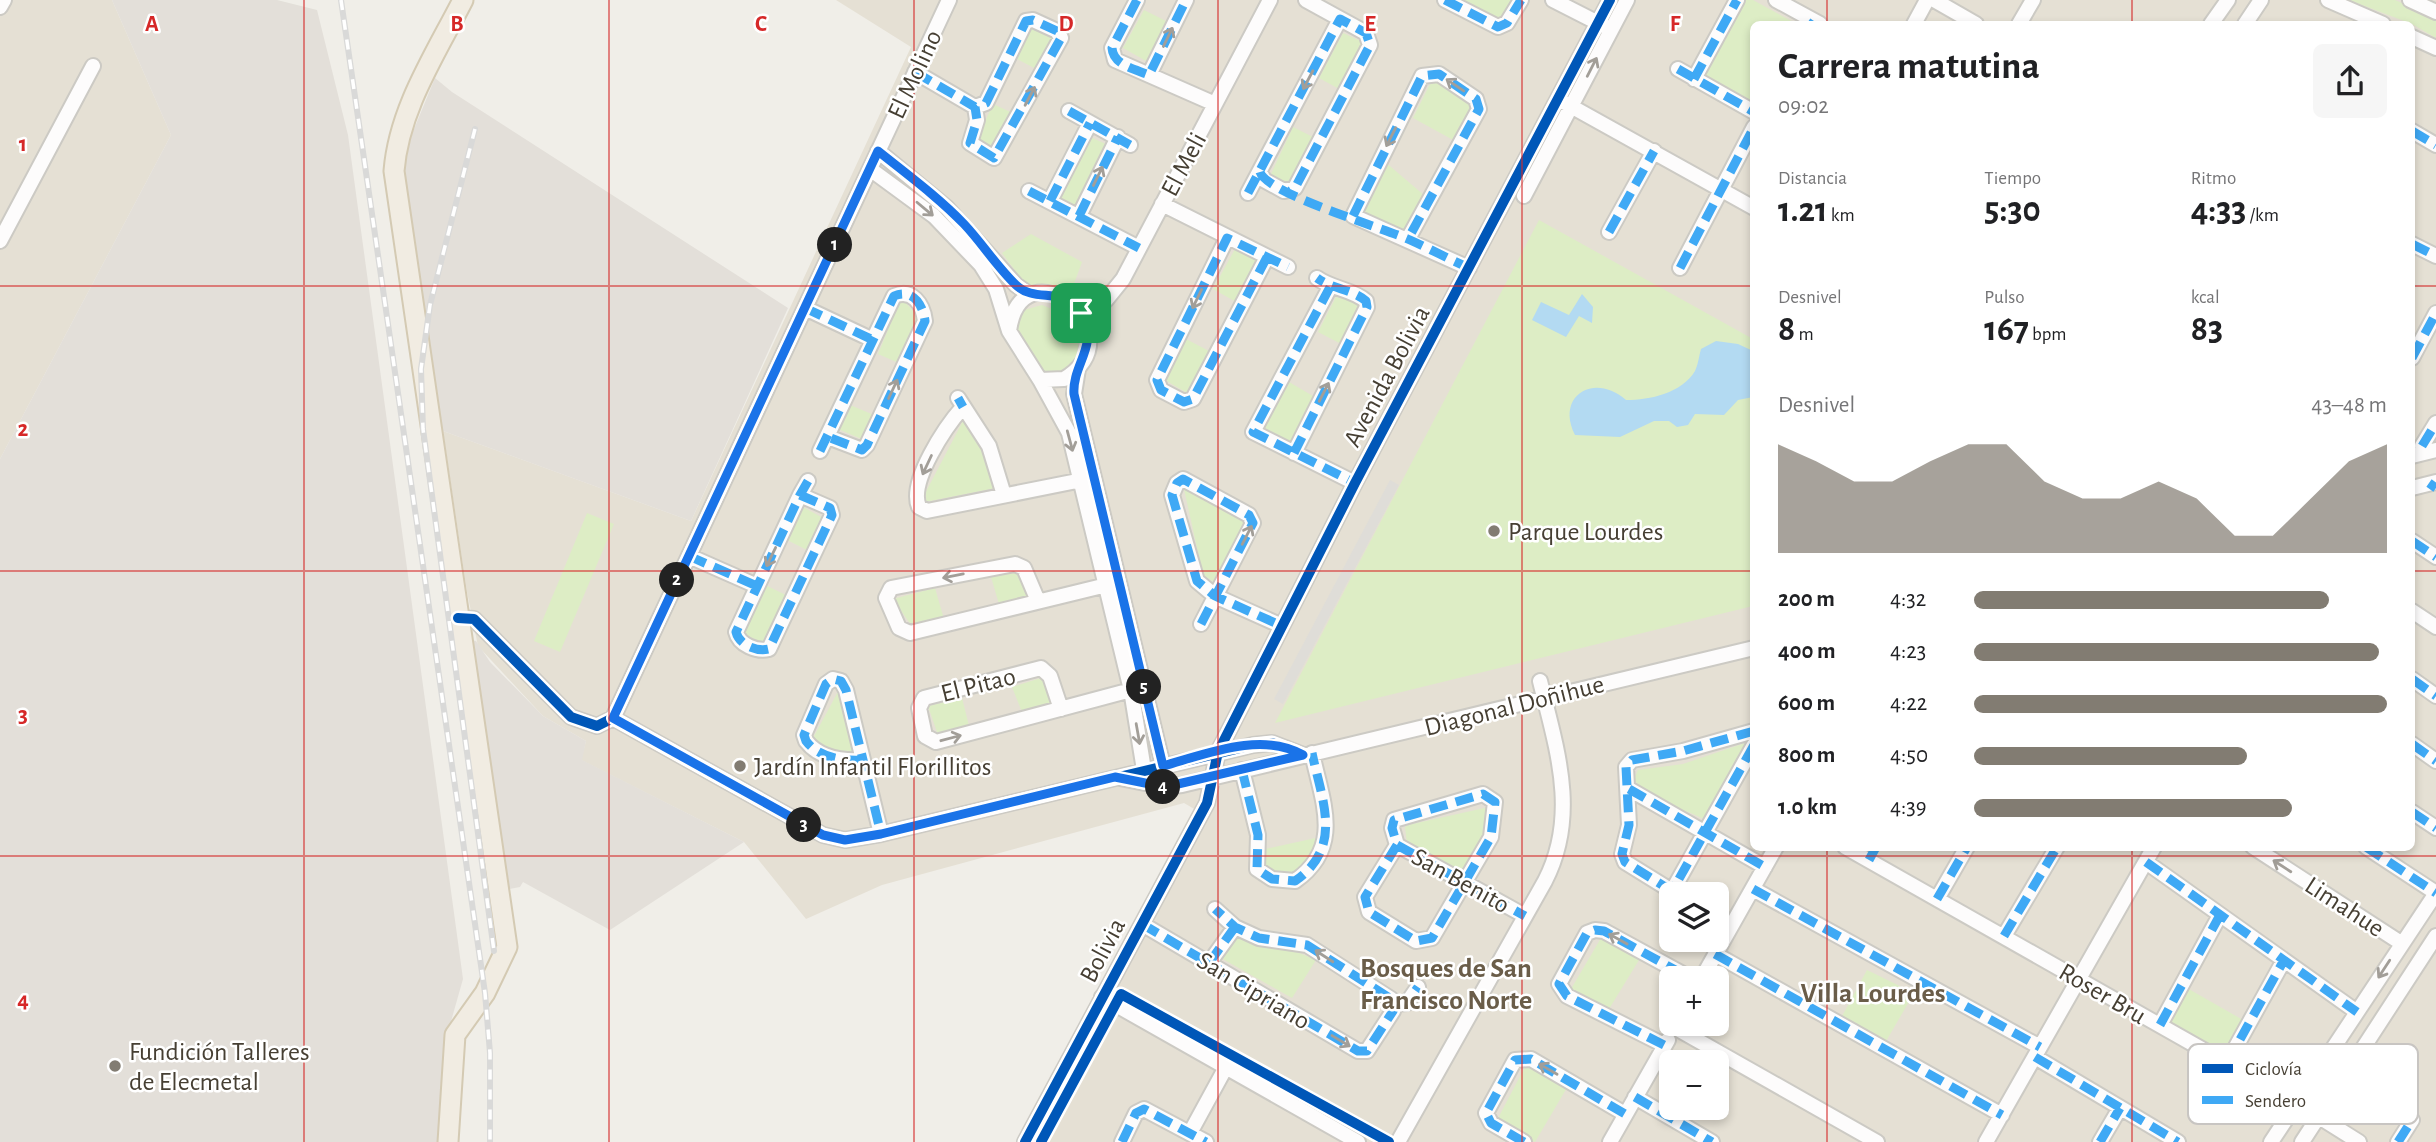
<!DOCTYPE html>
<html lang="es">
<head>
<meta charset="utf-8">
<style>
  :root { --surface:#fff; --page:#f6f6f6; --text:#202124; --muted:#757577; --accent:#827c72 }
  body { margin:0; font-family:"Alegreya Sans",sans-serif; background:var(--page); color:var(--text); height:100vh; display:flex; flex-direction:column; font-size:26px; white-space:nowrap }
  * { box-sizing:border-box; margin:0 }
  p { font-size:23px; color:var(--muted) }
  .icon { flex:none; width:38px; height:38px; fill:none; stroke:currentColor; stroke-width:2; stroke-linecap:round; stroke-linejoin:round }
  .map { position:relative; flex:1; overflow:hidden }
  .details { position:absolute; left:1750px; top:21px; width:665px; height:830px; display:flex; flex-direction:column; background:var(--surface); border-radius:10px; box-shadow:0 4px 10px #0003 }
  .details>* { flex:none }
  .fabs { position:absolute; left:1659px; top:882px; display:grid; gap:14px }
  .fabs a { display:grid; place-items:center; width:70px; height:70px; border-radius:10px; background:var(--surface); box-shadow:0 4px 10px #0003; font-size:35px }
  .pin { position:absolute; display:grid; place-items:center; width:60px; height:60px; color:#fff; margin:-30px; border-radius:14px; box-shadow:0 4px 10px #0006 }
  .km { position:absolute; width:35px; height:35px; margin:-18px; border-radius:50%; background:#222; color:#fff; font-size:19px; line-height:35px; text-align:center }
  .round { display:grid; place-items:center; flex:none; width:74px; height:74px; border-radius:10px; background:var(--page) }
  .summary { display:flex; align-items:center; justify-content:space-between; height:119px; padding:0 28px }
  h1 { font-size:38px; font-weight:700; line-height:52px }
  .figures { display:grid; grid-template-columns:repeat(3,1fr); gap:10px; height:119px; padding:7px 28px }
  .figures div { display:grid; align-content:center }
  .figures b { font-size:35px; font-weight:700 }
  .figures small { font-size:19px; font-weight:400 }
  .figures p { font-size:19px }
  .chart { height:196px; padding:14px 28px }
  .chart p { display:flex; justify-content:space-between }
  .chart svg { width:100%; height:126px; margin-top:7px; fill:var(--accent); opacity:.7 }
  ul { padding:0 28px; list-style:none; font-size:23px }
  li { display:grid; grid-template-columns:112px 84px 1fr; align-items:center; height:52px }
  li i { height:18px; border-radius:9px; background:var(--accent) }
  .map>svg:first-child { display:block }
  .residential { fill:#e5e0d4; fill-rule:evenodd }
  .industrial { fill:#e3dfd9 }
  .green { fill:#ddedc5 }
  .parking { fill:#dfddd8 }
  .water { fill:#b3daf2 }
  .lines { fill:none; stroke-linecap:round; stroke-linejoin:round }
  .minor-casing { stroke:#cccac4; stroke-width:18 }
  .major-casing { stroke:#d4cab3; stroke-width:23 }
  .minor { stroke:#fdfcfc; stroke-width:14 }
  .major { stroke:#f1ece2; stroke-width:19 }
  .rail-casing { stroke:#d9d9d8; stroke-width:6 }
  .rail { stroke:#fff; stroke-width:3.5; stroke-dasharray:10; stroke-linecap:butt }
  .quiet { stroke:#3fa9f5; stroke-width:9; stroke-dasharray:18 9; stroke-linecap:butt }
  .cycleway-casing { stroke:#fff; stroke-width:15 }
  .cycleway { stroke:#0057b8; stroke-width:10 }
  .oneway { stroke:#a29e98 }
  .route-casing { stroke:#fff; stroke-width:14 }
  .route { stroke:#1a73e8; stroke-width:9 }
  .grid { fill:none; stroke:#d62828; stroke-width:2; stroke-opacity:0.55 }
  .poi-dot { fill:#827c72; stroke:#fff; stroke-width:2.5 }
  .labels { text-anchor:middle; stroke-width:5; stroke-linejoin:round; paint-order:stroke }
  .street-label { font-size:26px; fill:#463f33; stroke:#fff }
  .poi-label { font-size:26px; fill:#463f33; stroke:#fff; text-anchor:start }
  .neighbourhood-label { font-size:28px; font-weight:bold; fill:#6a5d49; stroke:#fff }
  .key { fill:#fff; stroke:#c8c5c2; stroke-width:2 }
  .key-label { font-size:19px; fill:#463f33 }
  .grid-label { font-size:23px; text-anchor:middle; font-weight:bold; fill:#d62828; stroke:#fff; stroke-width:5; stroke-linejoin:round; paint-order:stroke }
</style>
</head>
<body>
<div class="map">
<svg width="2436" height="1142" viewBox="0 0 2436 1142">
  <rect width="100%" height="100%" fill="#f0eee8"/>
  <!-- residential -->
  <path class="residential" d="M0 0H112L171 135 0 459Z
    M836 0H2436V1142H1020L1196 810 1184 803 882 885 806 919 744 842 581 760 586 741 543 716 478 646 467 592 443 431 691 521 911 47ZM1754 24H2412V847H1754ZM1671 894H1717V940H1671ZM1671 978H1717V1024H1671ZM1671 1062H1717V1108H1671Z"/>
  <!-- industrial -->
  <path class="industrial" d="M112 0H277L317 10 348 135 463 979 446 1039 439 1142H0V459L171 135Z
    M435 78 452 92 788 308 691 521 443 431 404 169 412 134Z
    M471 640 476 641 490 662 543 716 586 741 582 760 744 842 610 930 523 882 520 887 504 890Z"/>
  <!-- green -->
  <path class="green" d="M1459 0H1514L1502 22Z
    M1742 0H1753L1797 24H1754L1753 106 1701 76Z
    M2349 0H2395L2436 18V38L2412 24Z
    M1144 10 1168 22 1148 62 1123 48Z
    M1029 26 1056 39 1038 70 1017 59Z
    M1343 33 1365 43 1341 90 1319 78Z
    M1432 80 1475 107 1455 141 1413 118Z
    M993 104 1017 115 997 154 977 139Z
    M1293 127 1317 139 1292 187 1270 176Z
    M1088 136 1108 145 1078 208 1058 198Z
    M1384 161 1425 196 1406 230 1361 216Z
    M1539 220 1753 339V606L1275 723Z
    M1031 234 1082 262 1071 292 1053 287 1028 288 1002 253Z
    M1235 249 1257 261 1238 303 1213 289Z
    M1336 297 1365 304 1345 346 1318 332Z
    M901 298 923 321 901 364 878 354Z
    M1042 305 1067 315 1080 335 1075 363 1063 373 1043 375 1015 327 1024 310Z
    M1184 338 1211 352 1189 394 1163 379Z
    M1289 382 1313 396 1291 444 1262 429Z
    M850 405 874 415 864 440 838 429Z
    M964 419 987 447 996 488 920 503Z
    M1188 485 1249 516 1214 582 1203 575 1184 489Z
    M801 506 825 519 809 551 785 539Z
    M587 513 614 524 560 652 534 641Z
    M1025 571 1032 597 999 604 991 577Z
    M763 584 790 597 767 645 740 632Z
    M935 588 944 619 911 625 893 599Z
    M1044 677 1054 705 1022 712 1012 687Z
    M840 688 855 753C838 761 825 751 813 738Z
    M962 698 969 726 938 735 928 706Z
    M1748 742 1704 819C1687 811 1641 794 1634 779L1638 770 1683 764Z
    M1489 807 1482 840 1462 874 1407 844 1405 827 1408 825Z
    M1320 837 1298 876H1273L1261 863 1265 849Z
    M1234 933 1290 949 1316 960 1292 998 1221 958Z
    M1601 938 1639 960 1609 1009 1571 989Z
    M1867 970 1914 993 1885 1043 1841 1018Z
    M2187 988 2243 1020 2226 1055 2167 1023Z
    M1526 1065 1568 1086 1535 1142 1496 1122Z"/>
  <!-- parking -->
  <path class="parking" d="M1390 480 1399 485 1283 704 1274 699Z"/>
  <!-- water -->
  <path class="water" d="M1582 294 1593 307 1592 323 1579 316 1566 337 1532 320 1541 302 1569 315Z
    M1716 341 1738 344 1753 351V397L1738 400 1724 415 1695 414 1688 425 1677 427 1669 421H1654L1620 437 1575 435C1555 395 1595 372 1626 400 1650 400 1682 393 1695 371 1698 365 1699 356 1701 349Z"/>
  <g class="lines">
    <defs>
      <path id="minor" d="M1137 0 1112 48 1115 60 1215 104
        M1445 0 1498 27 1507 23 1521 0
        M1553 0 1604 26
        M1776 0 1820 24
        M1934 0 1976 24
        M2328 0 2383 24
        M2410 0 2436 12
        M0 7 4 0
        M1914 24 1927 0
        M2019 24 2033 0
        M2211 24 2228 0
        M2245 24 2261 0
        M2412 37 2436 48
        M1678 69 1754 112
        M915 72 975 107 986 103 1026 21 1033 20 1057 31 1061 38 994 158 970 143 977 120 975 107
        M1149 75 1186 0
        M1694 79 1737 0
        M1558 99 1754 208
        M1069 111 1130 145
        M2412 131 2436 145
        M878 151 947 208 1016 285 1030 295
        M870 169 934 216 981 265 996 289 1009 331 1040 380 1064 379C1140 333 1022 240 1009 331
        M1260 172 1264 180 1284 191 1295 188 1370 45 1366 33 1306 0
        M1029 191 1139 248
        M1248 193 1340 19
        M1524 196 1627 0
        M1050 201 1090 123
        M1162 204 1288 267
        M1079 216 1118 137
        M1609 232 1654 151
        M1227 238 1157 380 1161 390 1184 402 1193 399 1267 257
        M1408 239 1479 109 1476 99 1439 74 1422 76 1353 216 1469 268
        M0 241 93 66
        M2412 244 2436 256
        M1680 268 1754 127
        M1330 287 1253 432 1355 483
        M805 308 873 340
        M1081 313 1106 300 1123 279 1270 0
        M2412 358 2436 313
        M1078 369 1074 394 1163 766
        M1040 380 1069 433 1131 690 1144 770
        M958 398 989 446 1004 495
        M963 407C946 426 908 482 919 507L927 511 1087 479
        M2422 446 2436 423
        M820 451 894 296C912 288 923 304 925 321L867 445 862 450 828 437
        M1294 453 1367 307 1366 301C1352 289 1332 289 1317 278
        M2412 456 2436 450
        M2412 488 2436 482
        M800 495 830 508 832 515 769 649C757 652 739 645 736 632L800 495 808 481
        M2412 541 2436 557
        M689 556 757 586
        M1038 601 1024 568 1015 564 891 588 886 598 899 628 910 633 1119 582
        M2412 611 2436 627
        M458 618 474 619 571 717 597 726 613 718 823 835 845 840 881 834 1253 745 1272 743 1303 755
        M1201 624 1253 523 1249 515 1183 479 1177 483 1172 495 1197 581 1215 596 1282 626
        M2412 679 2436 696
        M1061 709 1050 676 1041 668 924 698 919 708 925 736 936 742 1131 690 1144 687
        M613 718 949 0
        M1754 731 1683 751 1632 760 1626 767 1629 825 1622 854 1625 862 1667 888 1675 886 1754 745
        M2412 744 2436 761
        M862 760C843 761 819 758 806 741L804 735 826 684 833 679 841 681 846 690 881 834
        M1242 770 1258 835 1257 869 1272 879 1295 881C1344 847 1322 801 1312 753
        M1120 778 1165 787 1182 785 1754 648
        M1629 789 1765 867
        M1483 794 1495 802 1491 837 1432 938 1416 941 1369 912 1365 897 1397 845 1392 828 1394 820Z
        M2412 812 2436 828
        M1397 845 1525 916
        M1845 847 2297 1103 2359 1142
        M2253 847 2401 943
        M2366 847 2436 893
        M2146 862 2357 1012
        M1753 889 2040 1047
        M1937 899 1967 847
        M1142 924 1358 1051H1367L1393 1011 1395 1004 1391 999 1307 945 1259 938 1235 927 1215 909
        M2004 936 2057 847
        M1715 954 2002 1115
        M1209 963 1235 927
        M1702 978 1776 847
        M1102 997 1358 1142
        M1395 1004 1407 1003 1418 987
        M2160 1025 2220 915
        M1674 1027 1877 1142
        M1664 1045 1567 996 1559 984 1587 933 1595 930 1604 931 1690 978
        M2035 1057 2178 1142
        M2227 1063 2284 960
        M1635 1097 1712 1142
        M1190 1133 1226 1067
        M1025 1142 1207 803 1218 752 1355 483 1610 0
        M1122 1142 1136 1113 1144 1109 1206 1142
        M1398 1142 1545 881C1579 815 1557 750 1540 681
        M1524 1142 1491 1123 1486 1113 1515 1060 1531 1059 1625 1114
        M1610 1142 1668 1040
        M1986 1142 2154 847
        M2100 1142 2120 1108
        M2271 1142 2436 893
        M2302 1142 2436 936
        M2398 1142 2412 1120"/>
      <path id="major" d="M448 1142 455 1035 485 993 507 947 394 171C399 109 435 55 463 0"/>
    </defs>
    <!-- minor casing -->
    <use href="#minor" class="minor-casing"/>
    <!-- major casing -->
    <use href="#major" class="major-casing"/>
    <!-- minor -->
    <use href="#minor" class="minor"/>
    <!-- major -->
    <use href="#major" class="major"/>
    <defs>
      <path id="rail" d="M341 0 485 993 490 1053V1142
        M475 129 430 305 421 369 423 429 494 951"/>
    </defs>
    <!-- rail casing -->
    <use href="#rail" class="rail-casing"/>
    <!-- rail -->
    <use href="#rail" class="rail"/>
    <!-- quiet -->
    <path class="quiet" d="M1137 0 1112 48C1113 65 1135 69 1149 75L1186 0
      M1445 0 1498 27 1507 23 1521 0
      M1812 24 1814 21
      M1678 69 1754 112
      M915 72 975 107 986 103 1026 21 1033 20 1057 31 1061 38 994 158 970 143 977 120 975 107
      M1694 79 1737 0
      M1069 111 1130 145
      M2412 131 2436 145
      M1260 172C1267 194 1384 228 1410 240 1430 249 1449 259 1469 268
      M1029 191 1139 248
      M1248 193 1340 19 1366 33 1370 45 1295 188 1290 191
      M1050 201 1090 123
      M1079 216 1118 137
      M1353 216 1422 76 1439 74 1476 99 1479 109 1408 239
      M1609 232 1654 151
      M2412 244 2436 256
      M1267 257 1193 399 1184 402 1161 390 1157 380 1227 238 1288 267
      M1680 268 1754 127
      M1330 287 1253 432 1355 483
      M805 308 873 340
      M2412 358 2436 313
      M958 398 963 407
      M2422 446 2436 423
      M820 451 894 296C912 288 923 304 925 321L867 445 862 450 828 437
      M1294 453 1367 307 1366 301C1352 289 1332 289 1317 278
      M2429 483 2436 488
      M800 495 830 508 832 515 769 649C757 652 739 645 736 632L800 495 808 481
      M2412 541 2436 557
      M689 556 757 586
      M1201 624 1253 523 1249 515 1183 479 1177 483 1172 495 1197 581 1215 596 1282 626
      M2412 679 2436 696
      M1754 731 1683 751 1632 760 1626 767 1629 825 1622 854 1625 862 1667 888 1675 886 1754 745
      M2412 744 2436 761
      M862 760C843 761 819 758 806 741L804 735 826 684 833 679 841 681 846 690 881 834
      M1242 770 1258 835 1257 869 1272 879 1295 881C1344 847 1322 801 1312 753
      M1629 789 1765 867
      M1483 794 1495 802 1491 837 1432 938 1416 941 1369 912 1365 897 1397 845 1392 828 1394 820Z
      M2412 812 2436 828
      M1397 845 1525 916
      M2366 847 2436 893
      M1869 860 1876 847
      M2146 862 2357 1012
      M1753 889 2040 1047
      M1937 899 1967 847
      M1142 924 1358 1051H1367L1393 1011 1395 1004 1391 999 1307 945 1259 938 1235 927 1215 909
      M2004 936 2057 847
      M1715 954 2002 1115
      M1209 963 1235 927
      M1395 1004 1407 1003 1418 987
      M2160 1025 2220 915
      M1664 1045 1567 996 1559 984 1587 933 1595 930 1604 931 1690 978
      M2035 1057 2178 1142
      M2227 1063 2284 960
      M1635 1097 1712 1142
      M1122 1142 1136 1113 1144 1109 1206 1142
      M1524 1142 1491 1123 1486 1113 1515 1060 1531 1059 1625 1114
      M2100 1142 2120 1108
      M2398 1142 2412 1120"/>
    <defs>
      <path id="cycleway" d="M458 618 474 619 571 717 597 726 613 718 823 835 845 840 881 834 1253 745 1272 743 1303 755
        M1025 1142 1207 803 1218 752 1355 483 1610 0
        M1041 1142 1121 994 1389 1142"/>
    </defs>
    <!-- cycleway casing -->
    <use href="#cycleway" class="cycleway-casing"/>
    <!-- cycleway -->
    <use href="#cycleway" class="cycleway"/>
  </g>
  <!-- one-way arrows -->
  <defs><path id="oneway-shaft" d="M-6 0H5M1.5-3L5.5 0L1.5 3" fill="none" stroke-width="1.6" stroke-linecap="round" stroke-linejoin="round" transform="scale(1.75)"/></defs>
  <g class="oneway">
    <use href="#oneway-shaft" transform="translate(1168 37) rotate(-64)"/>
    <use href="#oneway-shaft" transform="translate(1592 67) rotate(-63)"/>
    <use href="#oneway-shaft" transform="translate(1308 80) rotate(118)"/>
    <use href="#oneway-shaft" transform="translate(1455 85) rotate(-146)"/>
    <use href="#oneway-shaft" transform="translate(1030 96) rotate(-62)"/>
    <use href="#oneway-shaft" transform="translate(1391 137) rotate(117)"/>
    <use href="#oneway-shaft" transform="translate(1098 176) rotate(-64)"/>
    <use href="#oneway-shaft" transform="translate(925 209) rotate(40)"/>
    <use href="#oneway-shaft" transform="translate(1197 299) rotate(116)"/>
    <use href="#oneway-shaft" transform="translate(893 389) rotate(-65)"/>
    <use href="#oneway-shaft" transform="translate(1324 392) rotate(-63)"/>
    <use href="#oneway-shaft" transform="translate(1070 441) rotate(75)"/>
    <use href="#oneway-shaft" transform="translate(927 465) rotate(115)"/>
    <use href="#oneway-shaft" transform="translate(1247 535) rotate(-63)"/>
    <use href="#oneway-shaft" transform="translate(771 557) rotate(116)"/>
    <use href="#oneway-shaft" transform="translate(953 576) rotate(169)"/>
    <use href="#oneway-shaft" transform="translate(1138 734) rotate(80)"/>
    <use href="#oneway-shaft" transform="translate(951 738) rotate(-15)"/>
    <use href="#oneway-shaft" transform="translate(2282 866) rotate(-147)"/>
    <use href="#oneway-shaft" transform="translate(1618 939) rotate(-151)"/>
    <use href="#oneway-shaft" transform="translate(1324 956) rotate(-147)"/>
    <use href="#oneway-shaft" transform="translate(2384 969) rotate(123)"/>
    <use href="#oneway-shaft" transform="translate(1341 1041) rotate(31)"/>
    <use href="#oneway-shaft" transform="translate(1548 1069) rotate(-150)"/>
  </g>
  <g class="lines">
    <defs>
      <path id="route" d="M878 151C908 175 938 197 964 224 982 243 997 267 1016 285 1037 305 1067 283 1084 318 1097 347 1072 366 1074 394L1163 766C1206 754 1262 731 1303 755L1165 787 1115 777 881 834 845 840 823 835 613 718Z"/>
    </defs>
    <!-- route casing -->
    <use href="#route" class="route-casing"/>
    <!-- route -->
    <use href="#route" class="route"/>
  </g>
  <!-- grid -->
  <path class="grid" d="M304 0V1142M609 0V1142M914 0V1142M1218 0V1142M1522 0V1142M1827 0V24M2132 0V24M0 286H1754M2412 286H2436M0 571H1754M2412 571H2436M1827 847V1142M2132 847V1142M0 856H2436"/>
  <!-- markers -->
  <g class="poi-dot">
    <circle cx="1494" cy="531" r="7"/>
    <circle cx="740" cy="766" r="7"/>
    <circle cx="115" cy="1066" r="7"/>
  </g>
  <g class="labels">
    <!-- street labels -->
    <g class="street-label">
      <text transform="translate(914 74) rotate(-65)" y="9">El Molino</text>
      <text transform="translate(1183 164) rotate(-62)" y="9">El Meli</text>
      <text transform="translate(1386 376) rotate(-62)" y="9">Avenida Bolivia</text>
      <text transform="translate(978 684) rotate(-14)" y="9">El Pitao</text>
      <text transform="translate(1514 705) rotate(-14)" y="9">Diagonal Doñihue</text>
      <text transform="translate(1461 880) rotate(29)" y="9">San Benito</text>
      <text transform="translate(2345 906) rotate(33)" y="9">Limahue</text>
      <text transform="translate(1102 950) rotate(-62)" y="9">Bolivia</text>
      <text transform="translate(1254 990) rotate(31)" y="9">San Cipriano</text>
      <text transform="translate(2103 993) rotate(30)" y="9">Roser Bru</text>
    </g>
    <!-- poi labels -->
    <g class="poi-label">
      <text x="1508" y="540">Parque Lourdes</text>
      <text x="754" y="775">Jardín Infantil Florillitos</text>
      <text x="129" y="1060">Fundición Talleres<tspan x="129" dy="30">de Elecmetal</tspan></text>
    </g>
    <!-- neighbourhood labels -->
    <g class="neighbourhood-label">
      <text x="1446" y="977">Bosques de San<tspan x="1446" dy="32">Francisco Norte</tspan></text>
      <text x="1873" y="1002">Villa Lourdes</text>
    </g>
  </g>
  <!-- legend -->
  <rect x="2188" y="1044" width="230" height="80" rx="10" class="key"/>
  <rect x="2202" y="1064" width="31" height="9" fill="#0057b8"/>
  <rect x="2202" y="1096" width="31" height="8" fill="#3fa9f5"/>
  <g class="key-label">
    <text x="2245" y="1075">Ciclovía</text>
    <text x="2245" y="1107">Sendero</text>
  </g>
  <g class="grid-label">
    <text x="152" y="31">A</text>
    <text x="457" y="31">B</text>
    <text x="761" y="31">C</text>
    <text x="1066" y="31">D</text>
    <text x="1370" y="31">E</text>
    <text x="1675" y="31">F</text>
    <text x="23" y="151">1</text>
    <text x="23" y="436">2</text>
    <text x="23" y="722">3</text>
    <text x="23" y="1007">4</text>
  </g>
</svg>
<div class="fabs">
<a><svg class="icon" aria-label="layers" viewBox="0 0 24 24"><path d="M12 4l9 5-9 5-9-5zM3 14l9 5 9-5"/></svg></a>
<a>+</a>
<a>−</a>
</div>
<div class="pin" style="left:1081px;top:313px;background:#1e9e55"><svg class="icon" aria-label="arrive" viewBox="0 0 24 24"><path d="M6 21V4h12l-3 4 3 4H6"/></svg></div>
<b class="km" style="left:835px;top:245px">1</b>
<b class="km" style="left:677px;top:580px">2</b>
<b class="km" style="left:804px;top:825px">3</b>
<b class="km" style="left:1163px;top:787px">4</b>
<b class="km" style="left:1144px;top:687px">5</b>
<section class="details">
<div class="summary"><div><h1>Carrera matutina</h1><p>09:02</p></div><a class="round"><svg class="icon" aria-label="share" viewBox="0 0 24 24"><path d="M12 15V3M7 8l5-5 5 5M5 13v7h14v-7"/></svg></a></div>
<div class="figures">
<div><p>Distancia</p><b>1.21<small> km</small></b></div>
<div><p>Tiempo</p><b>5:30</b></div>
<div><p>Ritmo</p><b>4:33<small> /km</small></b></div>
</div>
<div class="figures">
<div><p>Desnivel</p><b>8<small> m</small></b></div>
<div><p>Pulso</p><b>167<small> bpm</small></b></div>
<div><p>kcal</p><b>83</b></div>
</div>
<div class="chart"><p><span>Desnivel</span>43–48 m</p>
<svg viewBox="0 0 160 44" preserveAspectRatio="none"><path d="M0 44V6L10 12L20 19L30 19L40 12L50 6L60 6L70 19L80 25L90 25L100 19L110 25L120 38L130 38L140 25L150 12L160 6V44z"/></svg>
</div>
<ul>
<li><b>200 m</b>4:32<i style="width:86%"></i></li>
<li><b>400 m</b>4:23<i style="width:98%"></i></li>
<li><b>600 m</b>4:22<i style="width:100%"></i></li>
<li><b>800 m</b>4:50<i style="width:66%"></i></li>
<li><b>1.0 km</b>4:39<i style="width:77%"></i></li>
</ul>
</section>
</div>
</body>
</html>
